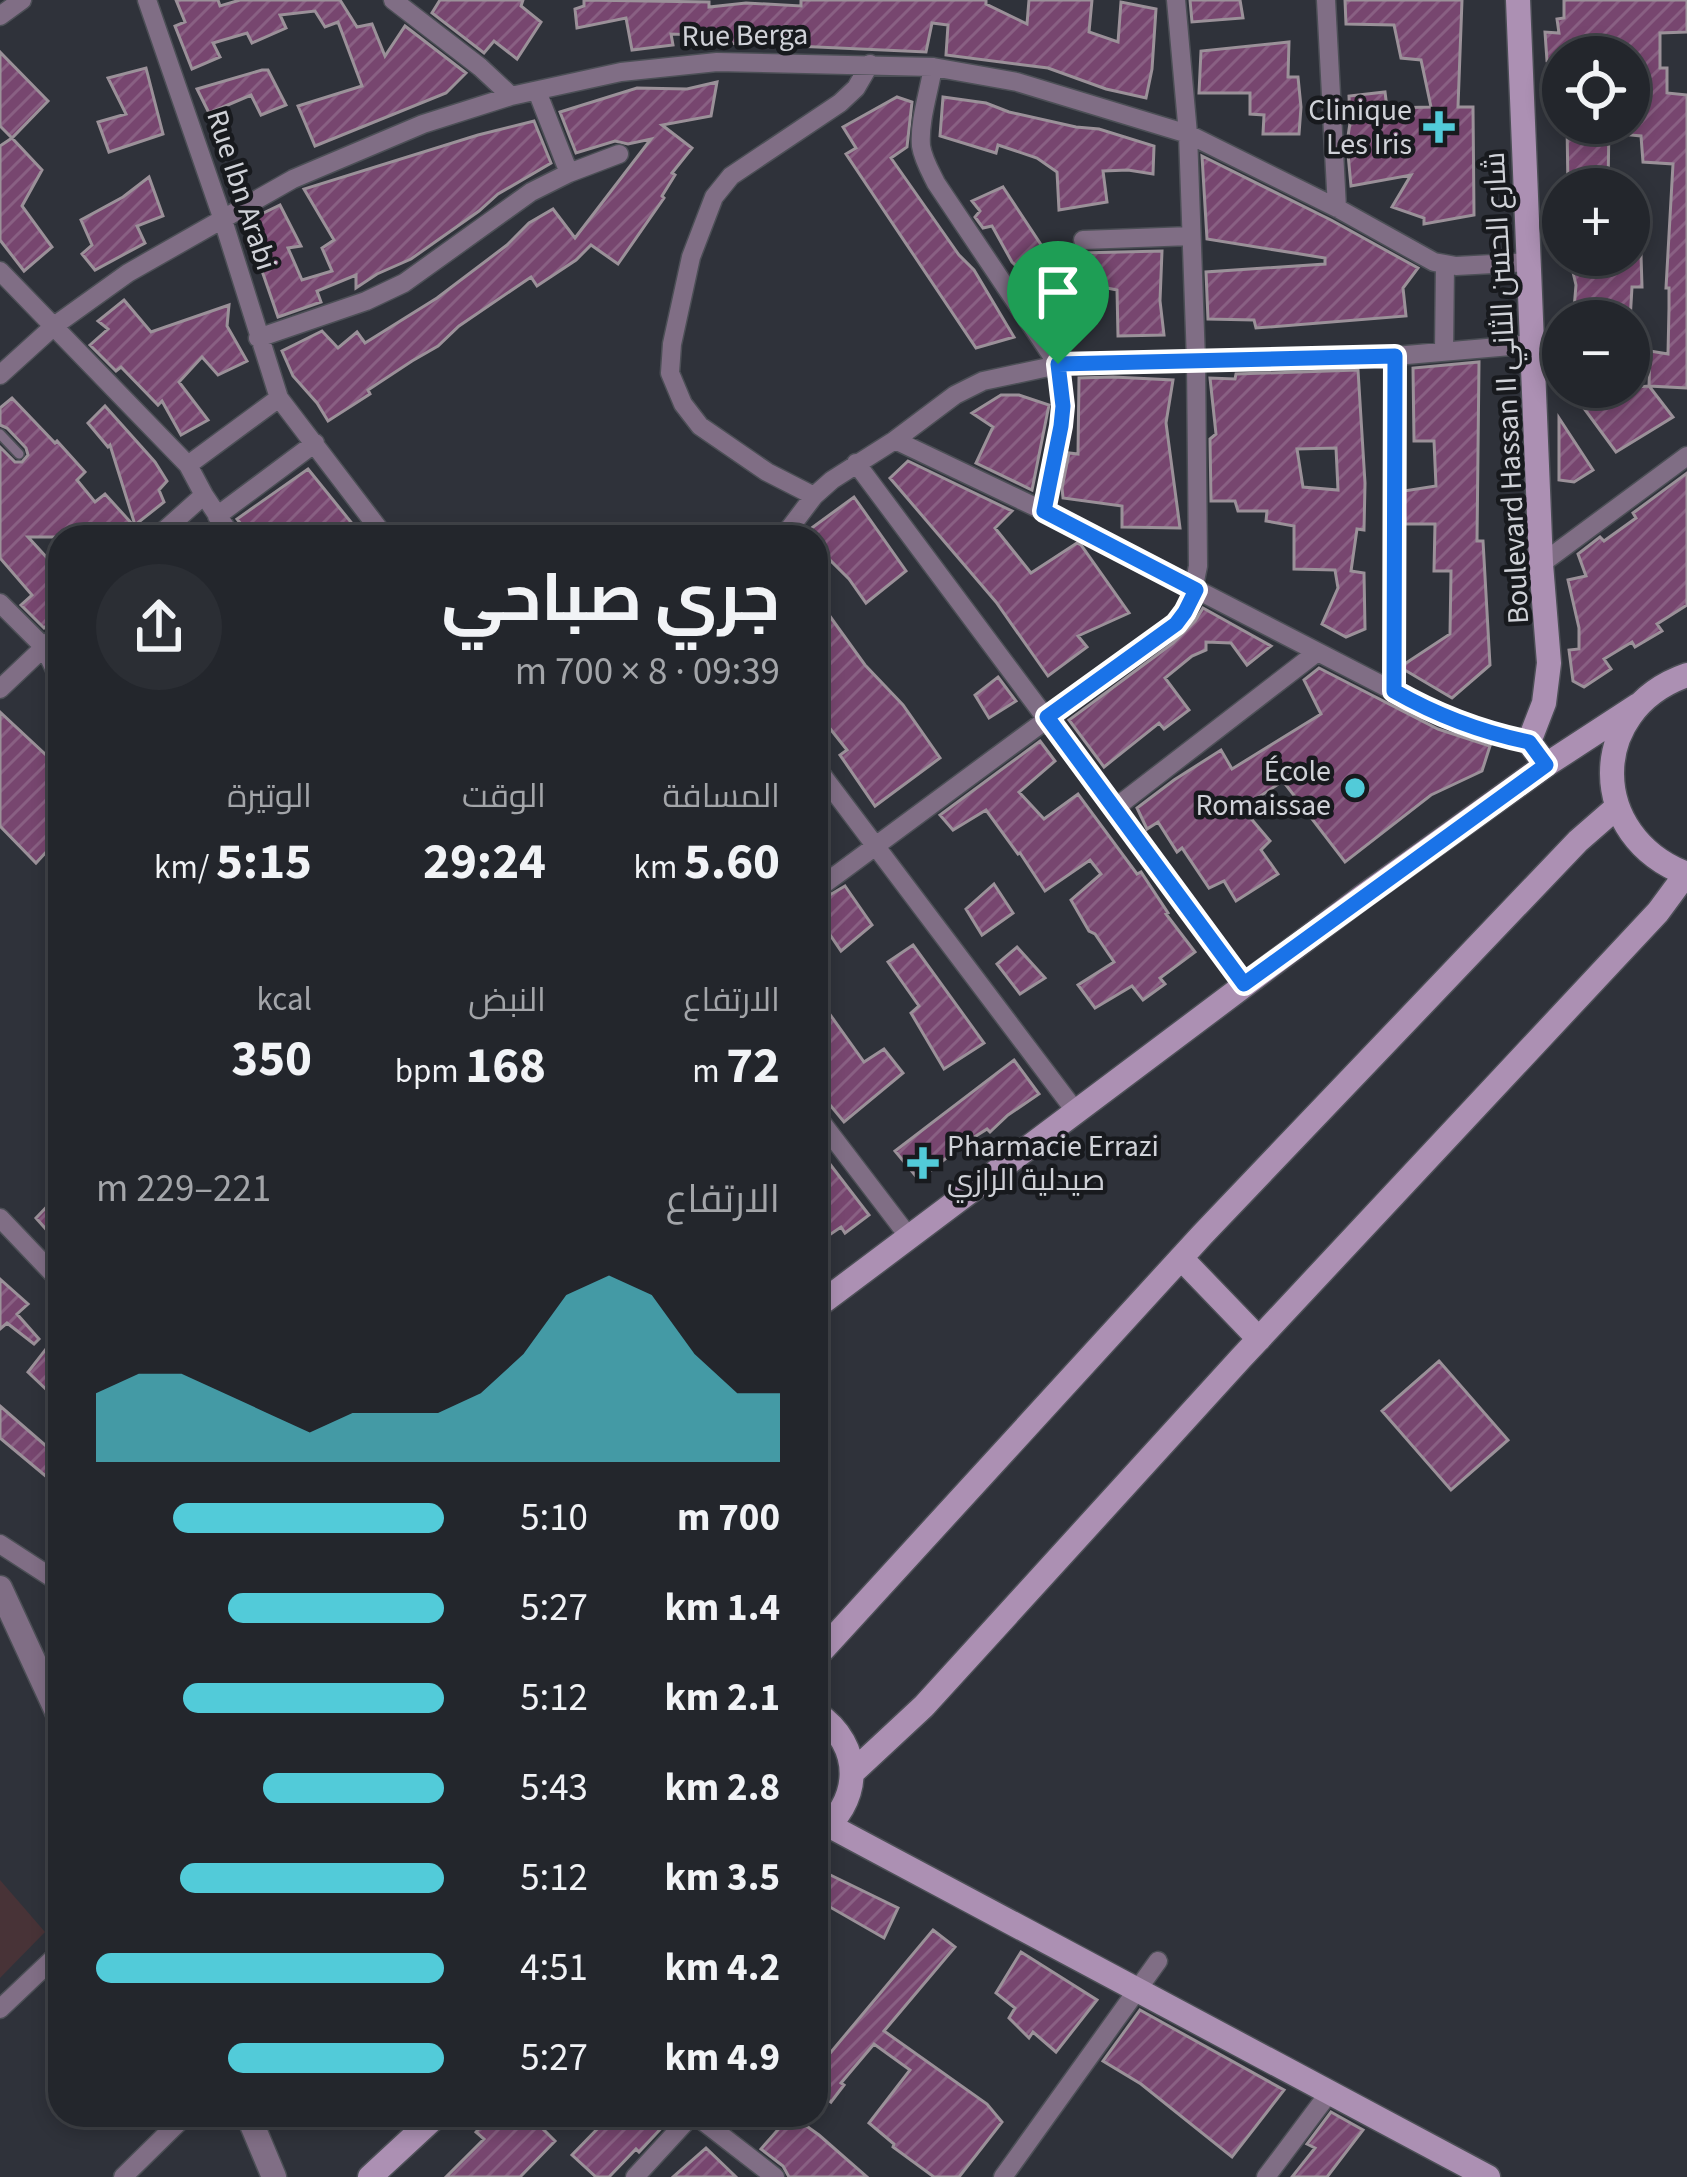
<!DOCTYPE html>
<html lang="ar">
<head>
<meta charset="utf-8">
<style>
  :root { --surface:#23262c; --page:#2b2e34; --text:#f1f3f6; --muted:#a3a5a9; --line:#404348; --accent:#52cbd9 }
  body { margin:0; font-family:"Source Sans 3",Cairo,sans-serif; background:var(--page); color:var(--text); direction:rtl; height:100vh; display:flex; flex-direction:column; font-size:45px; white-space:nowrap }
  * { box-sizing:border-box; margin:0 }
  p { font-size:39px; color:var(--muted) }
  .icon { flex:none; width:66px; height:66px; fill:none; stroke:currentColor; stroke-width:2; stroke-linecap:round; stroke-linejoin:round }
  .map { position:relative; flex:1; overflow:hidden; direction:ltr }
  .sheet { position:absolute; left:48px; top:525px; width:780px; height:1602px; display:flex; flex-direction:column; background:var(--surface); border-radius:36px; box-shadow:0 6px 18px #0003,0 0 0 3px var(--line); direction:rtl }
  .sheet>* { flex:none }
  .fabs { position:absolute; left:1542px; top:36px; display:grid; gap:24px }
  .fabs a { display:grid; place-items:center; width:108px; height:108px; border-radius:50%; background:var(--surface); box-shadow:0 6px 18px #0003,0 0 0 3px var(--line); font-size:60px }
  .pin { position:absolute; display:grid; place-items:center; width:102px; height:102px; color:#fff; margin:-123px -51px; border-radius:50% 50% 50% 0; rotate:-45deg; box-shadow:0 0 12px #0007 }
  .pin .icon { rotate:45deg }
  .round { display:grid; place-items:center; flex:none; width:126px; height:126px; border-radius:63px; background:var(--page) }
  .headline { display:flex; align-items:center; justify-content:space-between; height:204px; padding:0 48px }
  h1 { font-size:66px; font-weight:700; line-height:90px }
  .stats { display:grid; grid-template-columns:repeat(3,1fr); gap:18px; height:204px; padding:12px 48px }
  .stats div { display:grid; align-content:center }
  .stats b { font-size:51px; font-weight:700 }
  .stats small { font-size:33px; font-weight:400 }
  .stats p { font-size:33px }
  .chart { height:336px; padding:24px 48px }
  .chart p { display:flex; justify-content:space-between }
  .chart svg { width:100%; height:216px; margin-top:12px; fill:var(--accent); opacity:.7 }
  ul { padding:0 48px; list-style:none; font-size:39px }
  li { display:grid; grid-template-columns:192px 144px 1fr; align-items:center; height:90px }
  li i { height:30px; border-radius:15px; background:var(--accent) }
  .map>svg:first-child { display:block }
  .education { fill:#483337 }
  .building { fill:url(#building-hatch); stroke:#9b9199; stroke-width:3; fill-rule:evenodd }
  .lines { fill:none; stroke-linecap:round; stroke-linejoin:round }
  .service-casing { stroke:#4c4f56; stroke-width:12 }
  .minor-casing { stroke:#4c4f56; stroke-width:21 }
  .tertiary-casing { stroke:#4c4f56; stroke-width:27 }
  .secondary-casing { stroke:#4c4f56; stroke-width:27 }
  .service { stroke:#806e85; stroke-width:9 }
  .minor { stroke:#806e85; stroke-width:18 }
  .tertiary { stroke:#806e85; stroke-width:24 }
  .secondary { stroke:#ac90b3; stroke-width:24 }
  .route-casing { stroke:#fff; stroke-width:24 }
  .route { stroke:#1a73e8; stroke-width:15 }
  .poi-dot { fill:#52cbd9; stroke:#181a1e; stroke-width:4.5 }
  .labels { text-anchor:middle; stroke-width:9; stroke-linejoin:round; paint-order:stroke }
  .street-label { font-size:30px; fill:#d0d2d8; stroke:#181a1e }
  .poi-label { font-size:30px; fill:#d0d2d8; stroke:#181a1e; text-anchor:end }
</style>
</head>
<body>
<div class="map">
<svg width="1687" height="2177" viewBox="0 0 1687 2177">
  <defs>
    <pattern id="building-hatch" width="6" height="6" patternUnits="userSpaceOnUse" patternTransform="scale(3)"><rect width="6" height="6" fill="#77466f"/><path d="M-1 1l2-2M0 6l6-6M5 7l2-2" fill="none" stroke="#896083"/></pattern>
  </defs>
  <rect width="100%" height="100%" fill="#2f323a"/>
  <!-- education -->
  <path class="education" d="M0 1880 45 1932 0 1978Z"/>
  <!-- building -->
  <path class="building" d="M176 0H218L220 6 240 0H340L357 27 372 24 385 56 405 26 466 73 446 93 315 146 298 106 362 86 338 22 325 27 315 11 280 15 286 28 252 43 247 33 213 43 220 57 192 69 175 26 185 22Z
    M440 0H523L521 6 541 22 517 59 494 41 484 53 432 13Z
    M584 0 709 2V7L746 3 801 6V0H986V4L1027 24 1029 0H1092L1089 32 1118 42 1121 2 1156 9 1152 69 1146 98 1106 89 1048 68 946 55 948 25 932 23 926 52 726 43 724 36 671 34 673 45 632 50 626 18 577 28 575 9 584 6Z
    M1190 0H1240L1243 18 1192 22Z
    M1345 0H1462L1458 107H1473L1474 215 1424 224V218L1392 207 1411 175 1351 186 1347 143 1350 123 1349 96 1385 92 1387 108 1431 107 1421 60 1401 58 1394 25 1346 24Z
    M1564 0H1687V32L1660 33V68H1667V93L1687 95V388L1649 386 1650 351 1668 354 1669 308V288H1666L1673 164 1643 162 1641 136 1630 135 1631 57H1563V63L1547 61 1545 32 1559 33 1557 19 1564 18Z
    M1289 42 1288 77H1298L1301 107 1299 134H1263L1264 115 1250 114V93H1199L1201 51Z
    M0 52 48 101 12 138 0 126Z
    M146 68 163 134 109 152 98 122 126 114 108 78Z
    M262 70H268L286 105 261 115 251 95 209 113 197 89Z
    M717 82 711 116 662 125 692 148 672 173 675 175 662 196 664 198 618 264 591 245 576 260 537 286 531 277 459 326 438 346 412 361 368 390 370 394 328 421 317 403 293 376 282 351 322 331 338 348 357 332 365 343 437 298 507 245 529 223 553 209 575 238 651 139 628 144 615 141 576 153 560 112 637 88 687 89Z
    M897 97 912 102 907 147 891 158 959 255 974 270 1014 337 976 348 846 154 856 148 843 127Z
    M943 97 986 103 1009 112 1076 127 1099 129 1154 146 1153 174 1128 170 1103 171 1107 202 1059 210 1057 172 1037 158 998 145 996 153 940 136Z
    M534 121 551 163 498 194 479 211 411 259 377 274 356 288V275L317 291 321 302 278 317 245 222 280 205 301 246 288 248 302 280 332 271 322 248 334 240 304 189 478 135Z
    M1567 123H1609L1608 189H1568Z
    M12 138 42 170 22 206 52 247 24 271 0 240V146Z
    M1202 156 1331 220 1418 268 1403 288 1406 316 1256 328 1254 320 1208 319 1206 272 1325 264V258L1207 239Z
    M149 177 163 216 137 226 145 243 95 270 82 254 92 245 81 220 123 197Z
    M1003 187 1061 275V270L1091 311 1079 309 1073 330 1057 331 1055 319 1043 298 1047 295 1012 262 992 226 983 228 975 217 980 211 972 201Z
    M1162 251 1160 301 1164 335 1118 336 1117 290 1082 283 1080 253Z
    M1569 255H1641L1642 287H1632L1630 321H1573L1576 285Z
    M124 300 151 332 229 305 227 326 247 361 218 375 202 357 179 382 208 420 181 435 162 401 158 405 121 367 116 371 90 345 108 329 98 321Z
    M1479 362 1477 541H1483L1490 665 1452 698 1403 669V665L1450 634 1451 571H1434L1435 524H1405L1404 491 1436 486 1434 441H1414L1413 368Z
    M1358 370 1365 483 1364 530 1357 529 1351 571 1364 573 1365 629 1346 637 1322 624 1338 588 1335 570 1294 569V526L1266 521 1267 511H1238L1235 501H1211L1210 439 1216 434 1210 378 1235 379 1236 374ZM1336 448 1338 490 1303 487 1297 449Z
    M1113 377 1173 380 1166 423 1180 528 1122 527V506L1063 498 1062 488 1069 453 1078 454 1079 378Z
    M1649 386 1673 417 1616 452 1572 392Z
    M1001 395H1019L1049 405 1032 490 976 463 993 427 972 413Z
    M12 398 55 443 57 441 85 472 77 480 95 502 105 494 134 526 120 537H28L59 571 49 580 60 592V613L44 628 21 605 32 595 0 558V447L15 462H22L28 455 26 448 7 428 0 425V408Z
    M105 406 155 462 167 481 159 490 164 502 135 525 110 445 108 447 88 423Z
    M1559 418 1593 470 1574 482 1559 480Z
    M908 461 1012 511 995 528 1031 573 1077 543 1081 545 1129 613 1078 636 1087 647 1048 676 996 602 890 478Z
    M308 469 363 537H251L237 519Z
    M1687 473V605L1657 624 1662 631 1635 647 1632 642 1604 659 1611 669 1584 687 1573 681 1569 650 1579 649V628L1568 580 1586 576 1578 554 1600 537 1604 541 1636 518 1633 513Z
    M854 497 906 571 866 603 849 579 825 555 816 537 809 530Z
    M816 597 865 665 903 705 940 758 875 806 840 755 847 750 816 711Z
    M1203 608 1271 646 1247 665 1231 643 1206 642V650L1192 656 1165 678 1189 710 1164 729 1159 723 1104 767 1069 720 1173 643 1195 621Z
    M1319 668 1438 729 1490 746 1482 771 1431 795 1345 862 1283 781 1242 808 1270 841 1261 850 1278 874 1236 901 1224 881 1209 888 1182 848 1177 852 1158 822 1147 829 1137 808 1174 780 1221 750 1232 769 1321 714 1304 680Z
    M998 677 1016 701 989 718 975 695Z
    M0 712 60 768V811L52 819 60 829V837L36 863 0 826Z
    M1040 741 1055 761 1019 792 1044 819 1078 794 1137 874 1141 872 1168 913 1166 914 1195 952 1160 978 1165 984 1143 1000 1132 986 1095 1008 1078 985 1114 962 1095 934 1089 931 1071 900 1101 874 1090 860 1045 891 1020 853 1018 854 986 810 953 830 940 815Z
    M994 884 1013 913 982 935 966 909Z
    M845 886 872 925 841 951 816 914V903Z
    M913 945 984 1043 944 1069 911 1013 919 1006 888 962Z
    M1017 947 1045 978 1020 994 997 964Z
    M816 995 864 1062 884 1049 903 1073 844 1122 816 1088Z
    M1014 1060 1039 1094 1008 1115 990 1132 987 1129 965 1143 919 1180 895 1151Z
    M816 1146 869 1215 845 1233 841 1227 816 1244Z
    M60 1193V1245L36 1218Z
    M0 1279 28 1304 17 1314 39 1339 34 1344 7 1323 0 1329Z
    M60 1331V1380L51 1394 28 1372Z
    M1439 1361 1508 1440 1451 1490 1382 1411Z
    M0 1406 60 1458V1488L0 1438Z
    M816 1868 898 1908 884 1938 816 1899Z
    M933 1930 955 1947 884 2031 987 2104 1002 2122 959 2177H934L893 2147 894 2144 869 2123 910 2070 874 2044 841 2083 844 2085 831 2102 816 2090V2070Z
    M1021 1952 1097 2000 1056 2052 1033 2032 1029 2038 1009 2018 1015 2008 996 1993Z
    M1140 2010 1284 2090 1232 2157 1141 2084 1103 2061Z
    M1331 2112 1363 2130 1327 2177H1292L1315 2148 1307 2144Z
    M491 2115H560L543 2129 555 2141 520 2177H446L484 2139 476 2132Z
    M594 2115H660L667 2122 639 2152 636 2149 609 2177H596L572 2155 603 2123Z
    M791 2115 819 2135 867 2177H789L783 2166 761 2149Z
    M706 2148 736 2177H673Z"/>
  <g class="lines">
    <defs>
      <path id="service" d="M0 434 19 454
        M1394 691 1395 356"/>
      <path id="minor" d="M147 0 222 217 279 398 385 537
        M393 0 480 67 511 96
        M1326 0 1337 208
        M0 16 22 0
        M933 67C929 92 919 121 921 146 923 159 930 171 936 183L1058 365 1063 406 1061 426 1044 511
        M537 91 569 173
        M1083 240 1191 236
        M0 271 188 465 204 495 232 537
        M258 338 366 301 404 283 531 192 569 173 619 154
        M1444 351 1445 265
        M0 375 54 326 128 273 293 179 423 124 511 96 621 72 717 62 933 67 1017 82 1188 134 1337 208 1434 262 1456 266 1530 262
        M895 440 1044 511 1444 717 1483 731 1529 742
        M856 463 1244 984
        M188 465 279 398
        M814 496 767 472 700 426 683 404 670 373 672 344 691 257 714 197 731 176 840 103 856 88 870 64
        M217 516 315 443
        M157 537 204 495
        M783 537 814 496 832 480 895 440 955 395 983 381 1058 365 1395 356 1533 344
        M1541 564 1687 456
        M0 603 44 647 60 680
        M0 689 60 632
        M816 767 1076 1112
        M1115 808 1316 653
        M816 890 1165 632 1185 612 1191 601 1198 566 1196 361 1188 134 1176 0
        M816 1115 909 1237
        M0 1218 60 1281
        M0 1544 60 1583
        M0 2009 60 1952
        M695 2115 775 2177
        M123 2177 186 2115
        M635 2177 692 2115
        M1003 2177 1158 1961
        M1266 2177 1329 2093"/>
      <path id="tertiary" d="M0 1588 60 1718
        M248 2115 274 2177"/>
      <path id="secondary" d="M1518 0 1541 564 1549 663 1544 703 1529 742 1546 765
        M1687 675C1586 710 1588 837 1687 874
        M1181 1258 1259 1339
        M816 1307 1362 897 1546 765 1638 705
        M816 1657 1202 1235 1578 841 1617 807
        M816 1713C865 1746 862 1803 816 1836
        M852 1773 924 1706 1241 1358 1658 912 1686 874
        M830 1826 1488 2177
        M370 2177 437 2115"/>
    </defs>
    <!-- service casing -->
    <use href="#service" class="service-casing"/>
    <!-- minor casing -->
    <use href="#minor" class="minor-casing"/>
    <!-- tertiary casing -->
    <use href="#tertiary" class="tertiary-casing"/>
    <!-- secondary casing -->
    <use href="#secondary" class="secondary-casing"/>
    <!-- service -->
    <use href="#service" class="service"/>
    <!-- minor -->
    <use href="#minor" class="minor"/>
    <!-- tertiary -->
    <use href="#tertiary" class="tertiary"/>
    <!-- secondary -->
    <use href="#secondary" class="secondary"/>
  </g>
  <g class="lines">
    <defs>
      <path id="route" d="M1395 356 1394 691C1438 716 1480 732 1529 742L1546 765 1244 984 1047 717 1176 624 1185 612 1196 590 1044 511 1061 426 1063 406 1058 364Z"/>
    </defs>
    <!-- route casing -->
    <use href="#route" class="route-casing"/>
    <!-- route -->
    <use href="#route" class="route"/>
  </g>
  <!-- markers -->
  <g class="poi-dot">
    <path d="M1433 109h12v12h12v12h-12v12h-12v-12h-12v-12h12z"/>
    <circle cx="1355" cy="788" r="12"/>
    <path d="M917 1145h12v12h12v12h-12v12h-12v-12h-12v-12h12z"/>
  </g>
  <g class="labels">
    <!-- street labels -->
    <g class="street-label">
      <text transform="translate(745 35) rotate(-1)" y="10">Rue Berga</text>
      <text transform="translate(242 190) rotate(72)" y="10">Rue Ibn Arabi</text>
      <text transform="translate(1506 388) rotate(-93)" y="10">Boulevard Hassan II شارع الحسن الثاني</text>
    </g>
    <!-- poi labels -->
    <g class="poi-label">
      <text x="1412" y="120">Clinique<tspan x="1412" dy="34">Les Iris</tspan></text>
      <text x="1331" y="781">École<tspan x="1331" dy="34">Romaissae</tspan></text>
      <text x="947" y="1156" text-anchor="start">Pharmacie Errazi<tspan x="947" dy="34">صيدلية الرازي</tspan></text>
    </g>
  </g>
</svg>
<div class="fabs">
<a><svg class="icon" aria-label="locate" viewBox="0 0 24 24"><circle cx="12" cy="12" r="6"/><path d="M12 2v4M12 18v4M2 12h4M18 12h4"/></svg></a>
<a>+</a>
<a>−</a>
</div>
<div class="pin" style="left:1058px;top:364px;background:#1e9e55"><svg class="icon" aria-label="arrive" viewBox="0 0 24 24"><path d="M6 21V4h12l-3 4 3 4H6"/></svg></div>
<section class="sheet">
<div class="headline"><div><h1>جري صباحي</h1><p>09:39 · 8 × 700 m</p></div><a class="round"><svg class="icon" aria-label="share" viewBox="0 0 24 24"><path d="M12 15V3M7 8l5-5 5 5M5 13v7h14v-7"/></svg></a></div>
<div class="stats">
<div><p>المسافة</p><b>5.60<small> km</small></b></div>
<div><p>الوقت</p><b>29:24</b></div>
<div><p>الوتيرة</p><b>5:15<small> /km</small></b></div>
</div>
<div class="stats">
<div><p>الارتفاع</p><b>72<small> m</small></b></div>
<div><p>النبض</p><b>168<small> bpm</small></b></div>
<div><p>kcal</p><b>350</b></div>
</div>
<div class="chart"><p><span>الارتفاع</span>221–229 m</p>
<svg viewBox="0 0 160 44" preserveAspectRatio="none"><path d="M0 44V30L10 26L20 26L30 30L40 34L50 38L60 34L70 34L80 34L90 30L100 22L110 10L120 6L130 10L140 22L150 30L160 30V44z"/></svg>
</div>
<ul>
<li><b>700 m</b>5:10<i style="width:78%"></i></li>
<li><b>1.4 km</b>5:27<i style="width:62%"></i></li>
<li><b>2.1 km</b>5:12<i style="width:75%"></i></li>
<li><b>2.8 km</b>5:43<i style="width:52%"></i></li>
<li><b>3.5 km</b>5:12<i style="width:76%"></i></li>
<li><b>4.2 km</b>4:51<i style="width:100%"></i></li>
<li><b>4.9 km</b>5:27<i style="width:62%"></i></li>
</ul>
</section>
</div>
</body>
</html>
